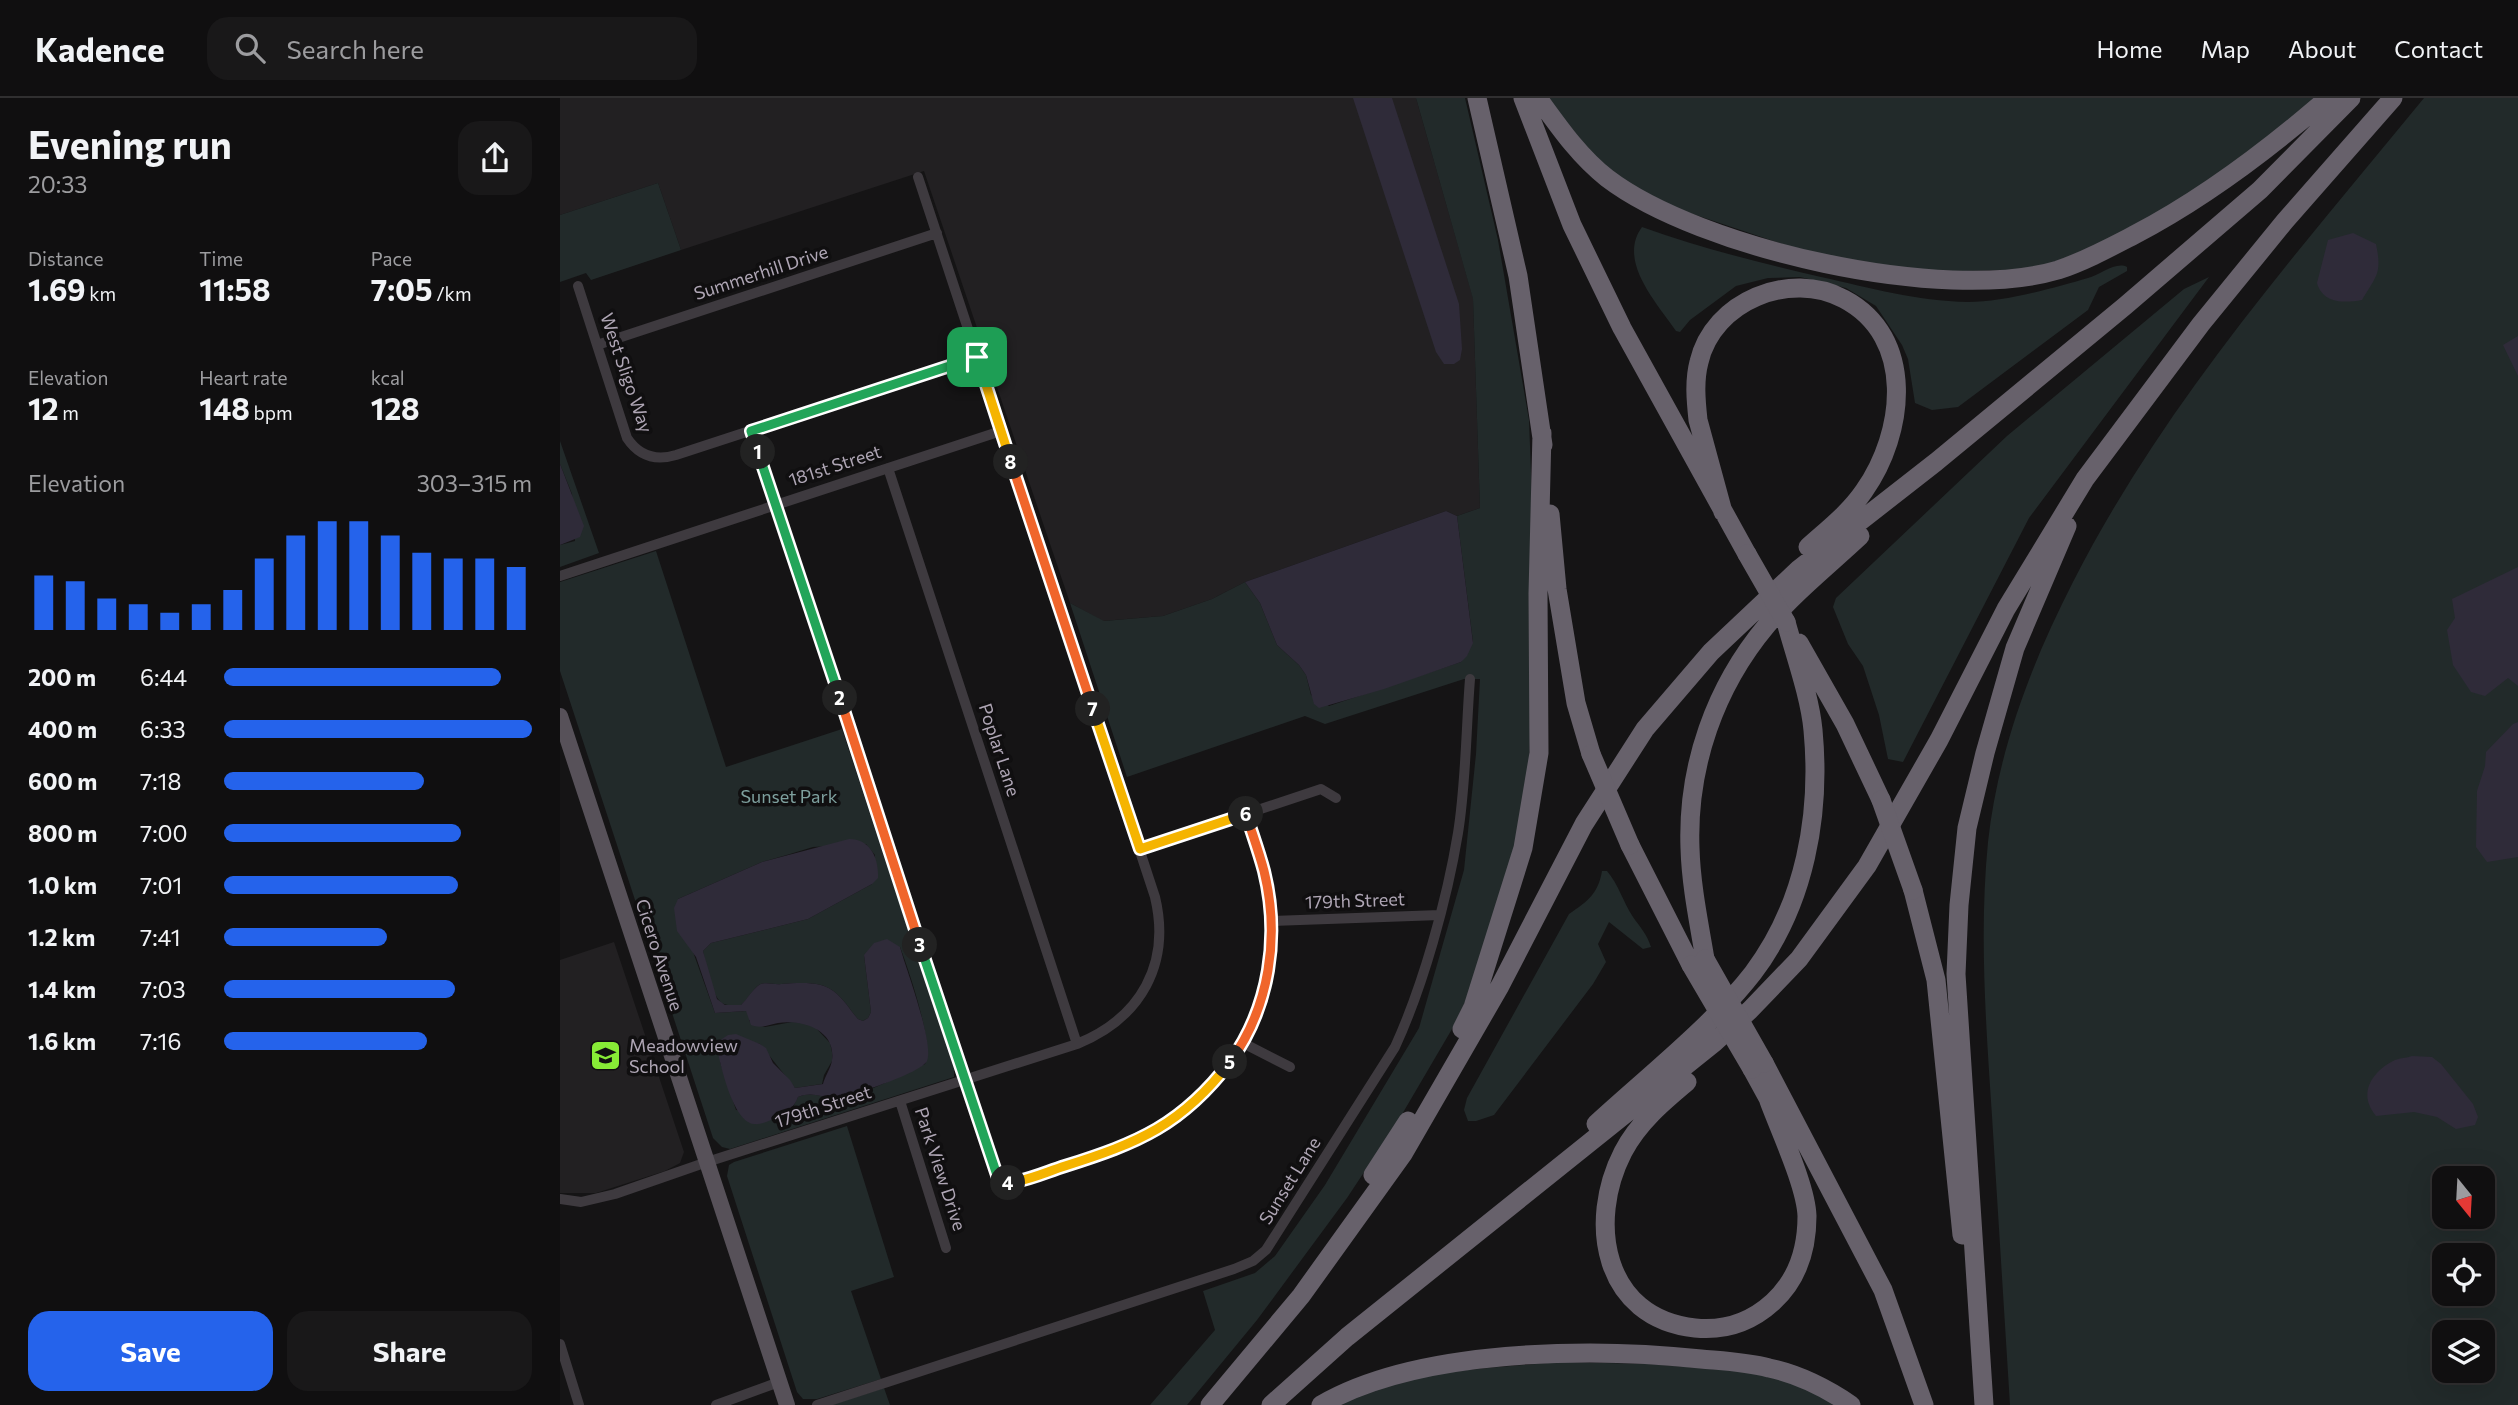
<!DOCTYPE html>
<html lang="en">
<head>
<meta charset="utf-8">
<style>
  :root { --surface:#100f10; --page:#191819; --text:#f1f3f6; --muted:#9c9c9f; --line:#302f30; --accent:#2563eb }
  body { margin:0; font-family:Commissioner,sans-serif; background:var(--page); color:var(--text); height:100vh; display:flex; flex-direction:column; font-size:26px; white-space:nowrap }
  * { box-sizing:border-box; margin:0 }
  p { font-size:23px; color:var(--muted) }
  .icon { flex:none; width:38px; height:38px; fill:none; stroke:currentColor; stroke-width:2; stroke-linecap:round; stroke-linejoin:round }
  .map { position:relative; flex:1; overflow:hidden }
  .details { display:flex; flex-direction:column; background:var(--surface); width:560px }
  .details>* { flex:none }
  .needle { width:46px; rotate:162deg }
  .tools { position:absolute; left:1872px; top:1068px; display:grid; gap:14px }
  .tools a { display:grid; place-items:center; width:63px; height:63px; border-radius:14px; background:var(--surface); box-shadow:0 7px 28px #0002,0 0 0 2px var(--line); font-size:35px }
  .pin { position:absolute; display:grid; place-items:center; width:60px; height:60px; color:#fff; margin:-30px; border-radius:14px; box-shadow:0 4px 10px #0006 }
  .km { position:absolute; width:35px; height:35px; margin:-18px; border-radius:50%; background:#222; color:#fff; font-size:19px; line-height:35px; text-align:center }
  .round { display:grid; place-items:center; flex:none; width:74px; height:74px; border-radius:21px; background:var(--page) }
  .summary { display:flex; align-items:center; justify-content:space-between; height:119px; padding:0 28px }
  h1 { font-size:38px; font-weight:700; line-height:52px }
  .figures { display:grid; grid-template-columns:repeat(3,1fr); gap:10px; height:119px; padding:7px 28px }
  .figures div { display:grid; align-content:center }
  .figures b { font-size:30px; font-weight:700 }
  .figures small { font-size:19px; font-weight:400 }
  .figures p { font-size:19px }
  .chart { height:196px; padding:14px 28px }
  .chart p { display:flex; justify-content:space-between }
  .chart svg { width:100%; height:126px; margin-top:7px; stroke:var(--accent); stroke-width:6 }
  .primary-button { display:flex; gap:14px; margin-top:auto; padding:14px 28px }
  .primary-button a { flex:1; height:80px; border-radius:21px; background:var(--accent); color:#fff; font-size:28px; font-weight:700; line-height:80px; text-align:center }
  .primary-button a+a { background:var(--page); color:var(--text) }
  ul { padding:0 28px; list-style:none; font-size:23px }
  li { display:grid; grid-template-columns:112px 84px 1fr; align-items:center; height:52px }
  li i { height:18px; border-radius:9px; background:var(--accent) }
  header { display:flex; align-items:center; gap:42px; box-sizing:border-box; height:98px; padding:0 35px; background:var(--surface); border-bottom:2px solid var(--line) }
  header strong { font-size:33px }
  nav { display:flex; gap:38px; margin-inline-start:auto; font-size:24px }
  .search { width:490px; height:63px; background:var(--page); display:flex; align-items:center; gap:18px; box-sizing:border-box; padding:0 24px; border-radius:21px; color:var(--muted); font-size:26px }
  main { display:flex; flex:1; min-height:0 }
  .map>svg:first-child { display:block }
  .built { fill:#222022 }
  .green { fill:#222a2a; fill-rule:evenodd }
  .water { fill:#2f2b39 }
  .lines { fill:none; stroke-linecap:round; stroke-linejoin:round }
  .minor { stroke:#3e3a3f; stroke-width:10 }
  .primary { stroke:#575159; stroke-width:16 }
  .motorway { stroke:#67616b; stroke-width:19 }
  .motorway-bridge { stroke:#67616b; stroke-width:19 }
  .split-1-casing { stroke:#fff; stroke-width:14 }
  .split-2-casing { stroke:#fff; stroke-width:14 }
  .split-3-casing { stroke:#fff; stroke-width:14 }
  .split-4-casing { stroke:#fff; stroke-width:14 }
  .split-5-casing { stroke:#fff; stroke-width:14 }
  .split-6-casing { stroke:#fff; stroke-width:14 }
  .split-7-casing { stroke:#fff; stroke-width:14 }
  .split-8-casing { stroke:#fff; stroke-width:14 }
  .split-9-casing { stroke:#fff; stroke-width:14 }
  .split-1 { stroke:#22a559; stroke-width:9 }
  .split-2 { stroke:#22a559; stroke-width:9 }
  .split-3 { stroke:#f0652b; stroke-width:9 }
  .split-4 { stroke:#22a559; stroke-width:9 }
  .split-5 { stroke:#f5b400; stroke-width:9 }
  .split-6 { stroke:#f0652b; stroke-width:9 }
  .split-7 { stroke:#f5b400; stroke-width:9 }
  .split-8 { stroke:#f0652b; stroke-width:9 }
  .split-9 { stroke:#f5b400; stroke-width:9 }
  .labels { text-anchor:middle; stroke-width:7; stroke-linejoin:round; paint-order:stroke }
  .street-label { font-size:18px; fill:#afa6b5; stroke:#100f10 }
  .park-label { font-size:18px; fill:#7ea09e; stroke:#100f10 }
  .poi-label { font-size:18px; fill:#afa6b5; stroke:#100f10; text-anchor:start }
</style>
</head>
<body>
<header>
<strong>Kadence</strong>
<div class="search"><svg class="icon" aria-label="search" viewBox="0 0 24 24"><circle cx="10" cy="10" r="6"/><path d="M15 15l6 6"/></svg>Search here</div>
<nav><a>Home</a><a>Map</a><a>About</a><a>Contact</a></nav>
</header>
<main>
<section class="details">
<div class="summary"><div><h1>Evening run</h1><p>20:33</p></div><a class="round"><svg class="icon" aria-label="share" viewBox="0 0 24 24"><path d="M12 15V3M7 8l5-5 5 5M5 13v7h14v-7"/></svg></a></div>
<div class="figures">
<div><p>Distance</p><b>1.69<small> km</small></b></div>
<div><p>Time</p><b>11:58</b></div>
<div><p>Pace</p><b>7:05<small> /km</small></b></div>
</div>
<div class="figures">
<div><p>Elevation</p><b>12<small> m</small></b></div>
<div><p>Heart rate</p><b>148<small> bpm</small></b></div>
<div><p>kcal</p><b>128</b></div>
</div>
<div class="chart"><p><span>Elevation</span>303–315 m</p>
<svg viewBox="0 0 160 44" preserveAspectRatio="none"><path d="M5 44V25M15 44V27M25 44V33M35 44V35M45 44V38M55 44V35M65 44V30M75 44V19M85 44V11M95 44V6M105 44V6M115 44V11M125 44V17M135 44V19M145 44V19M155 44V22"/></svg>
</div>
<ul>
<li><b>200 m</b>6:44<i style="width:90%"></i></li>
<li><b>400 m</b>6:33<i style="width:100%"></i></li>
<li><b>600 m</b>7:18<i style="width:65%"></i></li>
<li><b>800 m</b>7:00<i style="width:77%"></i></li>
<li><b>1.0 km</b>7:01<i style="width:76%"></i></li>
<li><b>1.2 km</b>7:41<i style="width:53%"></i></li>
<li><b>1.4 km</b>7:03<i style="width:75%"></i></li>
<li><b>1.6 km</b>7:16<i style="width:66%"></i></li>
</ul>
<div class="primary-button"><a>Save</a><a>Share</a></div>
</section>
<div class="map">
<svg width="1958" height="1307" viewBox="0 0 1958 1307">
  <rect width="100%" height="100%" fill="#151415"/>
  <!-- built -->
  <path class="built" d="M0 0H856L913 200 920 410 897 418 886 413 685 484 652 501 603 518 543 523 510 505 364 73 121 152 98 85 0 117Z
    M54 844 124 1054 120 1065 105 1073 36 1095H0V862Z"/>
  <!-- green -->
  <path class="green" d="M856 0H905L938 142 969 322 975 479 968 703 915 883 892 931 841 1018 787 1100 697 1222 627 1307H590L655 1232 643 1193 695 1175 715 1158 765 1087 859 930 904 772 916 656 920 581H904L765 626 745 618 567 679 510 505 544 523 603 518 652 501 685 484 700 505 717 547 739 567 746 577 751 597 769 608 901 564 913 544 897 418 920 410 913 201Z
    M987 0H1761L1705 48 1574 131 1479 171 1369 174 1249 155 1100 105 1059 80 1027 54Z
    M1864 0H1958V1307H1450C1444 1211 1438 1115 1432 1018 1426 927 1419 836 1428 744 1438 653 1471 566 1513 484 1604 305 1737 155 1864 0ZM1885 1080H1923V1118H1885ZM1885 1157H1923V1195H1885ZM1885 1234H1923V1272H1885Z
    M98 85 121 152 31 182 26 175 0 184V117Z
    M1082 129C1140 150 1201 165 1261 179 1311 190 1356 203 1408 204 1443 204 1494 190 1528 180 1540 177 1556 163 1567 169V173L1539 189 1528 212 1398 309 1372 312 1355 305 1348 261 1342 247 1316 208 1286 190 1240 179 1208 180 1176 188 1130 222 1120 234 1116 233C1097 205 1057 163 1082 129Z
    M1649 179 1469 420 1343 664 1328 661 1319 617 1303 568 1288 546 1273 509 1276 500 1447 338 1624 191Z
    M0 343 39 455 0 469V447L15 443 12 396 0 366Z
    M96 453 166 669 282 631 394 971V979L170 1051 162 1049 153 1040 0 573V484ZM306 746 315 757 312 786 248 821 151 845 143 853C146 865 152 902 164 906 168 908 176 907 181 907 188 901 193 891 199 887 205 883 214 887 221 886 239 885 263 882 277 896 285 903 291 913 298 921L303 923 308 920 311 914 304 857 340 849C348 870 375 948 365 966 343 976 299 1000 276 1000 261 1000 252 993 238 999L233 1009 224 1017 176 1012 160 964 189 943 200 946 235 990 262 986 264 977 272 963V954L270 945 255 929 245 925 232 924 205 929 189 923V914L186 913 155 915 132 851 118 801 202 764 230 756 253 749Z
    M1042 773H1047C1059 787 1063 804 1073 819 1080 829 1087 836 1091 849L1083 851 1049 824 1038 846 1046 864 1033 886 934 1017 916 1023H908L904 1012 907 1000 1009 816C1028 803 1038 796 1042 773Z
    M287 1028 334 1179 291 1193 321 1281 257 1301H243L237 1294 167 1078 169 1067 174 1064Z
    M999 1264 1089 1266 1203 1275 1236 1285 1279 1307H778C845 1272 925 1271 999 1264Z
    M324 1290 330 1307H271Z"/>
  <!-- water -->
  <path class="water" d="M793 0H832L899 206 902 251 900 262 894 266H884L876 254Z
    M1793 135 1816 146C1822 175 1817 177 1802 202 1784 205 1763 206 1757 185L1768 142Z
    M1958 238V278L1943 247Z
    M0 366 24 428 20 439 0 447Z
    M886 413 897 418 913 545 907 558 901 564 824 591 759 610 754 606 746 577 739 567 717 547 700 505 685 484Z
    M1958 469V588L1948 580 1925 598 1911 594 1893 567 1887 532 1895 520 1892 501Z
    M1958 624V759L1927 764 1916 749 1917 693 1925 668 1926 654 1953 626Z
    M289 741C311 741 319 761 318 780L312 786 248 821 151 845 143 853 157 901 165 907H181C187 901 193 891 199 887 205 883 214 887 221 886 239 885 263 882 277 896 285 903 291 913 298 921L303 923 308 920 311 914 304 857 314 845 327 841 340 849 343 859C349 878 374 947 367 963 361 975 294 997 279 999 262 1002 255 992 238 999 234 1010 226 1016 215 1020 209 1023 201 1027 194 1026 173 1024 161 968 157 951L159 943 168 937 176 936 200 946 206 950 213 965 230 982 235 990 263 986C265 978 271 970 272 962 276 931 241 921 218 925 208 927 201 931 191 927L186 913 155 915 136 859 117 833 114 810 118 801 202 764Z
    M1852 958 1872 959 1881 966 1913 1006 1918 1019 1915 1027 1896 1031 1877 1019 1854 1014 1816 1018C1797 996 1812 973 1835 962 1840 960 1847 960 1852 958Z"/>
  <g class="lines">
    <!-- minor -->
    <path class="minor" d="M18 188 67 340C79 358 96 363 116 357L417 259
      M37 247 377 135
      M191 333 440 1086 454 1085C494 1071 537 1061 576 1043 659 1003 715 918 712 825 711 787 697 751 686 716
      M328 370 517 946
      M0 478 441 333
      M580 751 761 691 776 700
      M712 823 880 817
      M683 945 730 969
      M340 1003 386 1150
      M0 1101 21 1104 55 1096 147 1064 517 946C581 920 611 866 595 799L358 79
      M0 1246 19 1307
      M156 1307 219 1284
      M257 1307 674 1171 693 1163 706 1152 835 949C863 888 887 802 898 735 906 686 906 631 910 581"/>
    <!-- primary -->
    <path class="primary" d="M0 618 227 1307"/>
    <!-- motorway -->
    <path class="motorway" d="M917 0 958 178 983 347
      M963 0 1012 127 1062 230 1187 456
      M978 0C999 29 1019 58 1047 80 1140 151 1384 206 1498 172 1525 163 1549 150 1574 137 1645 100 1708 52 1768 0
      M1163 414 1138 322C1136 303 1134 283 1139 264 1153 203 1230 172 1284 201 1356 239 1345 335 1304 393 1289 415 1268 431 1248 449
      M990 416 997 491 1016 605 1031 656
      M1239 545 1285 626 1321 702
      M1070 747 1131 867
      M1353 792 1376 882 1402 1137
      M1145 861C1139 825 1131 787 1130 750 1127 668 1155 589 1207 527 1235 494 1269 467 1300 438
      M902 931 913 909 963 750 979 655 978 496 982 335
      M1204 965 1323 1192 1364 1307
      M1192 971 1215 1013
      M1127 984C1103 1004 1078 1025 1063 1054 1027 1124 1043 1220 1135 1230 1164 1233 1191 1224 1213 1204 1237 1182 1247 1151 1247 1118 1246 1088 1220 1033 1209 1003
      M1036 1026C1087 979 1151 929 1193 875 1245 806 1261 717 1253 632 1250 599 1235 557 1226 524
      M813 1077 848 1023
      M650 1307 741 1198 843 1056 940 888 1024 726 1085 631 1151 554 1239 471 1376 364 1565 208 1700 92 1791 0
      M711 1307 787 1239 1155 944 1190 912 1239 861 1307 768 1379 642 1446 511 1525 381 1641 226 1725 123 1833 0
      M761 1307C857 1251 1031 1249 1141 1261 1163 1263 1187 1264 1209 1270 1238 1276 1266 1290 1291 1307
      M1424 1307 1396 876 1399 807 1407 730 1425 655 1455 550 1507 428"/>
    <!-- motorway-bridge -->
    <path class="motorway-bridge" d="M1187 456 1226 524
      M1031 656 1070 747
      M1321 702 1353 792
      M1145 861 1204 965
      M1131 867 1192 971"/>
  </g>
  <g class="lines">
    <defs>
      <path id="split-1" d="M198 354 191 333 417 259"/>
      <path id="split-2" d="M198 354 280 600"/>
      <path id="split-3" d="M280 600 360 847"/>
      <path id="split-4" d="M360 847 440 1086 448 1085"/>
      <path id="split-5" d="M448 1085C467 1083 486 1074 505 1068 578 1045 622 1027 670 964"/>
      <path id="split-6" d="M670 964C710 909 720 838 704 773 699 754 692 735 686 716"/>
      <path id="split-7" d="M533 611 580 751 686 716"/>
      <path id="split-8" d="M451 364 533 611"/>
      <path id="split-9" d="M417 259 451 364"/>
    </defs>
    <!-- split-1 casing -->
    <use href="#split-1" class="split-1-casing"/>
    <!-- split-2 casing -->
    <use href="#split-2" class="split-2-casing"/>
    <!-- split-3 casing -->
    <use href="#split-3" class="split-3-casing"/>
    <!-- split-4 casing -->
    <use href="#split-4" class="split-4-casing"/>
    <!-- split-5 casing -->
    <use href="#split-5" class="split-5-casing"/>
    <!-- split-6 casing -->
    <use href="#split-6" class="split-6-casing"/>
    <!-- split-7 casing -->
    <use href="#split-7" class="split-7-casing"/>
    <!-- split-8 casing -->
    <use href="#split-8" class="split-8-casing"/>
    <!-- split-9 casing -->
    <use href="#split-9" class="split-9-casing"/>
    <!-- split-1 -->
    <use href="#split-1" class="split-1"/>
    <!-- split-2 -->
    <use href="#split-2" class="split-2"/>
    <!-- split-3 -->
    <use href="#split-3" class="split-3"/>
    <!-- split-4 -->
    <use href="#split-4" class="split-4"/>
    <!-- split-5 -->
    <use href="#split-5" class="split-5"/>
    <!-- split-6 -->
    <use href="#split-6" class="split-6"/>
    <!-- split-7 -->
    <use href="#split-7" class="split-7"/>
    <!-- split-8 -->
    <use href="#split-8" class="split-8"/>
    <!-- split-9 -->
    <use href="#split-9" class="split-9"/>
  </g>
  <!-- icons -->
  <defs>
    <symbol id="school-square" viewBox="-11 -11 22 22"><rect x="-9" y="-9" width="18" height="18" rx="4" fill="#87eb36" stroke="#100f10"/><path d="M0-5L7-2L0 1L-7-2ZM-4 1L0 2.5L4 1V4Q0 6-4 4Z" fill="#111"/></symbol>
  </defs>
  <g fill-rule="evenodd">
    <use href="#school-square" x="28" y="940" width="35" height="35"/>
  </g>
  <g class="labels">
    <!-- street labels -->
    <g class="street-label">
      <text transform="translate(201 175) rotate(-18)" y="6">Summerhill Drive</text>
      <text transform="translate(66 275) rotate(71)" y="6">West Sligo Way</text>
      <text transform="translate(275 368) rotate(-18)" y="6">181st Street</text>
      <text transform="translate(439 652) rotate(72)" y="6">Poplar Lane</text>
      <text transform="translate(795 803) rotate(-2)" y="6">179th Street</text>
      <text transform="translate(99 857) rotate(72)" y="6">Cicero Avenue</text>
      <text transform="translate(263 1009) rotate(-18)" y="6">179th Street</text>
      <text transform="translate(380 1071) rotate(72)" y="6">Park View Drive</text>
      <text transform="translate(730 1083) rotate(-58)" y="6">Sunset Lane</text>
    </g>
    <!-- park labels -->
    <g class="park-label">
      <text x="229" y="705">Sunset Park</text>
    </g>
    <!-- poi labels -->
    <g class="poi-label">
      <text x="69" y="954">Meadowview<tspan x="69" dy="21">School</tspan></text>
    </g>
  </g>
</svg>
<div class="tools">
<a><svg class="needle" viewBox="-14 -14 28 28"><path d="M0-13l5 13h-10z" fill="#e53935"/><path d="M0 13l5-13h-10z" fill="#9c9c9f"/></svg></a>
<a><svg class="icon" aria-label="locate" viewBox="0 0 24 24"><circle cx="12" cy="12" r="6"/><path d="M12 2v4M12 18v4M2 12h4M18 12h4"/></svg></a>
<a><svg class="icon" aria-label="layers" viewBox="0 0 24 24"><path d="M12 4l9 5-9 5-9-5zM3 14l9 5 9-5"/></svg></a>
</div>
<div class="pin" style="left:417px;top:259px;background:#1e9e55"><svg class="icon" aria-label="arrive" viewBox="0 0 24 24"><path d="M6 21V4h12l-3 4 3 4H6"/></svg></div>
<b class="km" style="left:198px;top:354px">1</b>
<b class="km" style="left:280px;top:600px">2</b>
<b class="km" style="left:360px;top:847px">3</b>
<b class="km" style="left:448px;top:1085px">4</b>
<b class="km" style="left:670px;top:964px">5</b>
<b class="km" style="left:686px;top:716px">6</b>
<b class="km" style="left:533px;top:611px">7</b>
<b class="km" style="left:451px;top:364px">8</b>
</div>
</main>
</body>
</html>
